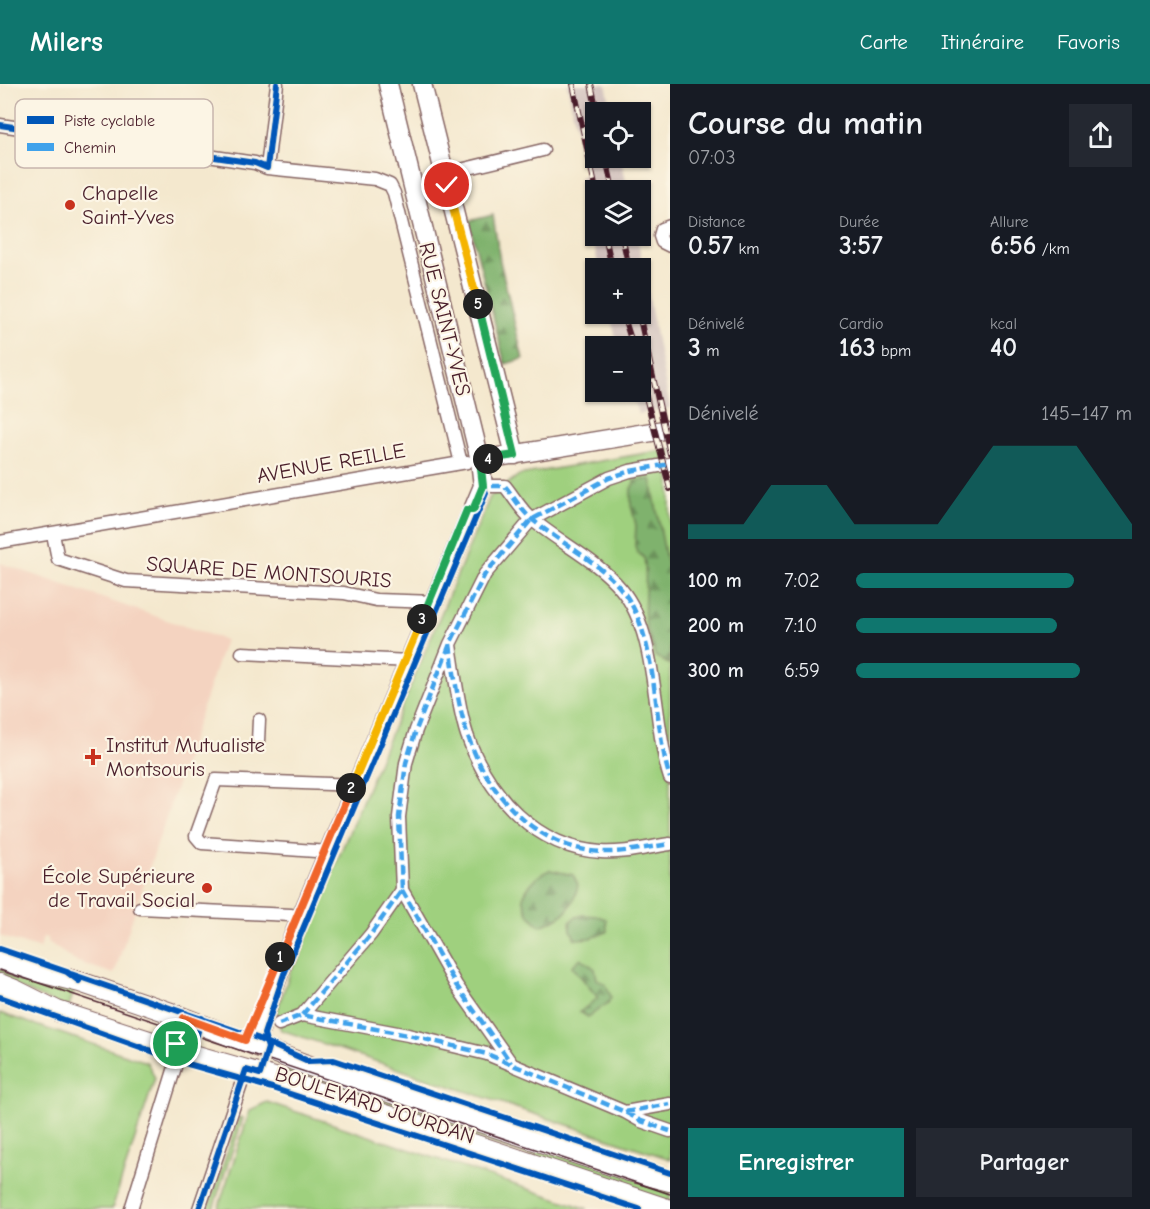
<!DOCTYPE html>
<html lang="fr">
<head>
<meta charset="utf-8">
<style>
  :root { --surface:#171b24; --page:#242831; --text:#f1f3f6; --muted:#9ea1a6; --accent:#0f766e }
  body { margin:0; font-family:"Comic Neue",sans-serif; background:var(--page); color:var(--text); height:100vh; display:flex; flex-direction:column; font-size:22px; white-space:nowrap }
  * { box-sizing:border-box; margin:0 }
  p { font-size:20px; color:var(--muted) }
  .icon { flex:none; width:33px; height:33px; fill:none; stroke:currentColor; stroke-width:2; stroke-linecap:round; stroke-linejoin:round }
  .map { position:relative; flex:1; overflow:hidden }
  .sheet { display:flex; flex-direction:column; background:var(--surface); width:480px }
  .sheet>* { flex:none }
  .controls { position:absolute; left:585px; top:18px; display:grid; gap:12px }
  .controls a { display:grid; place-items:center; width:66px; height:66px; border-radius:0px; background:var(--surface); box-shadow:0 2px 4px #0004; font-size:30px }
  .pin { position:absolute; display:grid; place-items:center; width:51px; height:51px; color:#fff; margin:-26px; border:3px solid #fff; border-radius:50%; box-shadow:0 2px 6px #0007 }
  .km { position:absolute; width:30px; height:30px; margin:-15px; border-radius:50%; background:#222; color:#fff; font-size:16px; line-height:30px; text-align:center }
  .round { display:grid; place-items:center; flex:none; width:63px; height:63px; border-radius:0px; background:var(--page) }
  .head { display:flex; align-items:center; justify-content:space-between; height:102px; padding:0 18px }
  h1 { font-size:33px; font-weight:600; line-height:45px }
  .figures { display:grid; grid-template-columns:repeat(3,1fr); gap:9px; height:102px; padding:6px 18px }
  .figures div { display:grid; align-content:center }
  .figures b { font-size:26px; font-weight:600 }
  .figures small { font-size:16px; font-weight:400 }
  .figures p { font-size:16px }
  .chart { height:168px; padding:12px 18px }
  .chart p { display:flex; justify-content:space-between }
  .chart svg { width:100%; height:108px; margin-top:6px; fill:var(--accent); opacity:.7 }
  .button { display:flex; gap:12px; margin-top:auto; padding:12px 18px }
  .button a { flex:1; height:69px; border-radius:0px; background:var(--accent); color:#fff; font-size:24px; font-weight:600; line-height:69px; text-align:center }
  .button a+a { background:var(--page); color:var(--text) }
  ul { padding:0 18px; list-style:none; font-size:20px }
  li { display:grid; grid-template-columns:96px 72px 1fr; align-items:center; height:45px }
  li i { height:15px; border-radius:8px; background:var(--accent) }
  header { display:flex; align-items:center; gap:36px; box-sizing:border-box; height:84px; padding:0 30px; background:var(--accent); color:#fff }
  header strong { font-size:28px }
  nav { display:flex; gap:33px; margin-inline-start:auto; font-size:21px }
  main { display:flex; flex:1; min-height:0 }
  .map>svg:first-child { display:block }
  .built { fill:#f4d3c0 }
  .railway { fill:#d0c0bc }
  .green { fill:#9fd07e; stroke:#747854; stroke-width:1.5 }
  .forest { fill:url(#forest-firs); stroke:#64684c; stroke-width:1.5 }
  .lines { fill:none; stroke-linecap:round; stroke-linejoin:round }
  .street-casing { stroke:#866564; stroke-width:15 }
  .secondary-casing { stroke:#866564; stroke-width:21 }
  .primary-casing { stroke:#866564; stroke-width:22 }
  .street { stroke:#fff; stroke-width:12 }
  .secondary { stroke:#fff; stroke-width:18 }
  .primary { stroke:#fff; stroke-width:20 }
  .tram { stroke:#4a1f2b; stroke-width:1.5 }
  .rail-casing { stroke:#4a1f2b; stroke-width:6 }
  .rail { stroke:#fcf5e5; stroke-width:4; stroke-dasharray:11; stroke-linecap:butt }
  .quiet { stroke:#40a2eb; stroke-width:4.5; stroke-dasharray:9 4.5; stroke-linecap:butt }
  .cycleway-casing { stroke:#fcf5e5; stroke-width:10 }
  .cycleway { stroke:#0057b8; stroke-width:6 }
  .split-1-casing { stroke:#fff; stroke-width:12 }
  .split-2-casing { stroke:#fff; stroke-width:12 }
  .split-3-casing { stroke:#fff; stroke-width:12 }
  .split-4-casing { stroke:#fff; stroke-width:12 }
  .split-5-casing { stroke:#fff; stroke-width:12 }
  .split-6-casing { stroke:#fff; stroke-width:12 }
  .split-1 { stroke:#f0652b; stroke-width:8 }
  .split-2 { stroke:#f0652b; stroke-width:8 }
  .split-3 { stroke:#f5b400; stroke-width:8 }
  .split-4 { stroke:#22a559; stroke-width:8 }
  .split-5 { stroke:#22a559; stroke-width:8 }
  .split-6 { stroke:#f5b400; stroke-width:8 }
  .poi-dot { fill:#c8321e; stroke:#fcf5e5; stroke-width:2 }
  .labels { text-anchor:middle; stroke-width:4.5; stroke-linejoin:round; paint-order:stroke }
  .poi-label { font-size:21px; fill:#4a1f2b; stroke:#fcf5e5; text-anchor:start }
  .street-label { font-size:21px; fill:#4a1f2b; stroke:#fcf5e5 }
  .key { fill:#fcf5e5; stroke:#c7b5ad; stroke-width:1.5 }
  .key-label { font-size:16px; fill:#4a1f2b }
</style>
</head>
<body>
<header>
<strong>Milers</strong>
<nav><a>Carte</a><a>Itinéraire</a><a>Favoris</a></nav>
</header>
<main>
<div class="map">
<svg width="670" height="1125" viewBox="0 0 670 1125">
  <defs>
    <pattern id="forest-firs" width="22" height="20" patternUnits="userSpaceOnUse" patternTransform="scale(1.5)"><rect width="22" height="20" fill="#7fb26d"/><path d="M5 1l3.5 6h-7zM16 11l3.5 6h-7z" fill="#6a905a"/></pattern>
  </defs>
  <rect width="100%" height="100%" fill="#fcf5e5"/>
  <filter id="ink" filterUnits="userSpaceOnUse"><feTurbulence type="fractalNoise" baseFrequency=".0167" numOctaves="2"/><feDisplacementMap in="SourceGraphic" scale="12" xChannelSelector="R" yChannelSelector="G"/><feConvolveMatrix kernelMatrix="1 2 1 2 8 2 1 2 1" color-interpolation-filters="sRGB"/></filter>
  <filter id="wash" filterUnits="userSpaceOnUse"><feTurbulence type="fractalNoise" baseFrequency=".008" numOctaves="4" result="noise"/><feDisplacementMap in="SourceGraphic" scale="24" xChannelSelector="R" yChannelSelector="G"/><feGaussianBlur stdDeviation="1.35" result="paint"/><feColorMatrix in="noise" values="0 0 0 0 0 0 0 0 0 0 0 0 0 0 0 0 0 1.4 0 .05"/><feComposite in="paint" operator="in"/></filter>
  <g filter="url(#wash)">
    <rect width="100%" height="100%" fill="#f4e8ce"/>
    <!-- built -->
    <path class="built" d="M0 479 225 556 114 890 75 877 47 857 48 854 43 853 40 865 0 852Z"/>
    <!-- railway -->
    <path class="railway" d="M567 0H606L612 28H596V74H621L628 106H596V152H637L670 324 638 330 631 308H640V262H618L610 230H640V184H599L579 93 586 91Z"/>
    <!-- green -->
    <path class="green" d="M670 365V1075L281 946 275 932 290 889 490 413 519 391Z
      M0 882 76 901 68 925 0 895Z
      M0 929 147 978 155 994 112 1125H0Z
      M289 980 670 1101V1119L286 991Z
      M267 1018 588 1125H218L250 1026Z
      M239 1033 243 1034 213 1125H208Z"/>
    <!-- forest -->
    <path class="forest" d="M493 131 500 177 523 275 505 280 469 137Z
      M651 395 670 497V581L655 572C652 560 646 546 645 535 643 514 648 494 644 474L637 468 635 462 636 441 631 421V405L635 397Z
      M550 786 573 791 578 801C572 827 564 833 540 842L528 830 523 814C528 801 537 791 550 786Z
      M583 831 597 832 606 835 607 848 591 854 575 855 571 846 570 838 574 834Z
      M581 874 595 885 597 895 606 901 611 913 608 919 588 933 580 928 598 914 572 882Z"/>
  </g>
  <g filter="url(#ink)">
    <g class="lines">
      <defs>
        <path id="street" d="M0 41 255 79 267 84 375 95 390 101 394 109 461 379
          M267 84 277 0
          M444 90 543 66
          M670 142 662 145 660 152 662 158 670 162
          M492 402H505C514 413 522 428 534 437 562 460 598 477 621 505 659 550 652 638 670 694
          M53 450 58 475 126 497 344 509 376 516 435 518
          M0 458 467 378
          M450 561C455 591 458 623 467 651 488 711 536 764 601 768 623 770 648 763 670 760
          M242 569 410 577
          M258 657 259 636
          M330 768 202 759 196 752 216 696 357 701
          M402 806 456 901 511 979
          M140 824 291 831 301 834
          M302 931 371 850 402 806 399 733 406 679 416 646 450 560 485 490 531 436 609 394 630 387 670 380
          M279 940 302 931 408 951 487 970 625 1028 641 1037 670 1047
          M625 1028 670 1020
          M131 1125 180 967
          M199 1125 246 986"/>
        <path id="secondary" d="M422 0 515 371
          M480 376 670 345
          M255 960 279 889 301 834 483 402 480 376 388 0"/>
        <path id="primary" d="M0 876 24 884 80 898 171 929 304 980 629 1087 670 1097
          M0 900 15 906 57 927 180 967 275 994 667 1125"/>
      </defs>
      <!-- street casing -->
      <use href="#street" class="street-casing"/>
      <!-- secondary casing -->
      <use href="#secondary" class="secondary-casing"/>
      <!-- primary casing -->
      <use href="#primary" class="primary-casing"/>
      <!-- street -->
      <use href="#street" class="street"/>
      <!-- secondary -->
      <use href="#secondary" class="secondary"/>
      <!-- primary -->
      <use href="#primary" class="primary"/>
      <!-- tram -->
      <path class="tram" d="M0 886 670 1110"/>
      <defs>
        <path id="rail" d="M573 0 596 106
          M591 0 597 28
          M606 74 613 106
          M605 152 612 184
          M622 152 629 184
          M623 230 633 262
          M639 230 670 370
          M640 290 670 405"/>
      </defs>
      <!-- rail casing -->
      <use href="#rail" class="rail-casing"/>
      <!-- rail -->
      <use href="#rail" class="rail"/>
      <!-- quiet -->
      <path class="quiet" d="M492 402H505C514 413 522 428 534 437 562 460 598 477 621 505 659 550 652 638 670 694
        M450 560C454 590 458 621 467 649 486 709 536 765 602 768 624 769 648 763 670 760
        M402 806 456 901 511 979
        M302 931 371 850 402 806 399 733 406 679 416 646 450 560 485 490 531 436 609 394 630 387 670 380
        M279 940 302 931 408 951 487 970 625 1028 641 1037 670 1047
        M625 1028 670 1020"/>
      <defs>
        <path id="cycleway" d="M0 41 255 79 267 84 277 0
          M0 865 67 888 79 897
          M71 890 257 954 308 977 334 976 670 1089
          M0 913 188 980 272 1004 639 1125
          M186 929 176 960 180 967 193 964 202 934
          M245 956 346 717
          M268 964 264 950 284 890 486 409 483 402
          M199 1125 246 986 260 990 268 964"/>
      </defs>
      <!-- cycleway casing -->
      <use href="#cycleway" class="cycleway-casing"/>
      <!-- cycleway -->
      <use href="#cycleway" class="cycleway"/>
    </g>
  </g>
  <g class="lines" filter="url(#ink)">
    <defs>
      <path id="split-1" d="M176 960 184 934 245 956 280 873"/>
      <path id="split-2" d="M280 873 351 704"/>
      <path id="split-3" d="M351 704 422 535"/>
      <path id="split-4" d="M422 535 467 426H473L483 402 480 376 488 375"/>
      <path id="split-5" d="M478 220 515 371 488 375"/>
      <path id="split-6" d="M447 101 478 220"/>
    </defs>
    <!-- split-1 casing -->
    <use href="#split-1" class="split-1-casing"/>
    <!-- split-2 casing -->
    <use href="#split-2" class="split-2-casing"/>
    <!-- split-3 casing -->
    <use href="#split-3" class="split-3-casing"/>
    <!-- split-4 casing -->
    <use href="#split-4" class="split-4-casing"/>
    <!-- split-5 casing -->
    <use href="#split-5" class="split-5-casing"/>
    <!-- split-6 casing -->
    <use href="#split-6" class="split-6-casing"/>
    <!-- split-1 -->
    <use href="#split-1" class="split-1"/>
    <!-- split-2 -->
    <use href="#split-2" class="split-2"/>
    <!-- split-3 -->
    <use href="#split-3" class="split-3"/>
    <!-- split-4 -->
    <use href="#split-4" class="split-4"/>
    <!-- split-5 -->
    <use href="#split-5" class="split-5"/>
    <!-- split-6 -->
    <use href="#split-6" class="split-6"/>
  </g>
  <!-- markers -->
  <g class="poi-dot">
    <circle cx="70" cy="121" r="6"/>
    <path d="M90 664h6v6h6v6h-6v6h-6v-6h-6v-6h6z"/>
    <circle cx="207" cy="804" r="6"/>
  </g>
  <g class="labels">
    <!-- poi labels -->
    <g class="poi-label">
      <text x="82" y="116">Chapelle<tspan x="82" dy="24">Saint-Yves</tspan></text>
      <text x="106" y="668">Institut Mutualiste<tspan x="106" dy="24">Montsouris</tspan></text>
      <text x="195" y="799" text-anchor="end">École Supérieure<tspan x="195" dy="24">de Travail Social</tspan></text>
    </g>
    <!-- street labels -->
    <g class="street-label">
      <text transform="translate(445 235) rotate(76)" y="7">RUE SAINT-YVES</text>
      <text transform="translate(331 379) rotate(-10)" y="7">AVENUE REILLE</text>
      <text transform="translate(269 488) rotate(4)" y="7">SQUARE DE MONTSOURIS</text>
      <text transform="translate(375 1021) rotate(18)" y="7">BOULEVARD JOURDAN</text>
    </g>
  </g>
  <!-- legend -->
  <rect x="15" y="15" width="198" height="69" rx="9" class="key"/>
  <rect x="27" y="32" width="27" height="8" fill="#0057b8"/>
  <rect x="27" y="59" width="27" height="8" fill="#40a2eb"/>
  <g class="key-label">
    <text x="64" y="42">Piste cyclable</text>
    <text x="64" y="69">Chemin</text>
  </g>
</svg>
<div class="controls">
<a><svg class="icon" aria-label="locate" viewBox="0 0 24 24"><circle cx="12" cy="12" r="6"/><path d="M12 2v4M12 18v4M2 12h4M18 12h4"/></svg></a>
<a><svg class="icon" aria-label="layers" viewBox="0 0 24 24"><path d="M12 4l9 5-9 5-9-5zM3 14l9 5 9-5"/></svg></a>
<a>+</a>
<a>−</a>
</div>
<div class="pin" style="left:176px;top:960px;background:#1e9e55"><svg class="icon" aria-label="arrive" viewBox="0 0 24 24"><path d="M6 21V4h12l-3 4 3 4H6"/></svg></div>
<div class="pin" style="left:447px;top:101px;background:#d93025"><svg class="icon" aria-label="check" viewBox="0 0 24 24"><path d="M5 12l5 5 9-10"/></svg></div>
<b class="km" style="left:280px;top:873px">1</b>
<b class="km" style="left:351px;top:704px">2</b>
<b class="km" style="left:422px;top:535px">3</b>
<b class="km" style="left:488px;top:375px">4</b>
<b class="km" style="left:478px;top:220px">5</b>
</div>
<section class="sheet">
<div class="head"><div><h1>Course du matin</h1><p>07:03</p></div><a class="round"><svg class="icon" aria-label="share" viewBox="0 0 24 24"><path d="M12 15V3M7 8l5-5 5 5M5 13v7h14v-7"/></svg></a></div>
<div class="figures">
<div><p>Distance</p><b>0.57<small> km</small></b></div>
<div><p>Durée</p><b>3:57</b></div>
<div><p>Allure</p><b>6:56<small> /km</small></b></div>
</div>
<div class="figures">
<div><p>Dénivelé</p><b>3<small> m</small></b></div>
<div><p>Cardio</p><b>163<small> bpm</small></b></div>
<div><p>kcal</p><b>40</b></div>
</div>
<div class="chart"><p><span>Dénivelé</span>145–147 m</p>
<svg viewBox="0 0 160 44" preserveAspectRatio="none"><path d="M0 44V38L10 38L20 38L30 22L40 22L50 22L60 38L70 38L80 38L90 38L100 22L110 6L120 6L130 6L140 6L150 22L160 38V44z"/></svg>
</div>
<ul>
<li><b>100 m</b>7:02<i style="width:79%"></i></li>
<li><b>200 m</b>7:10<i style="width:73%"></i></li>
<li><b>300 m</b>6:59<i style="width:81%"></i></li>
</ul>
<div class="button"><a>Enregistrer</a><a>Partager</a></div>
</section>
</main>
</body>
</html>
